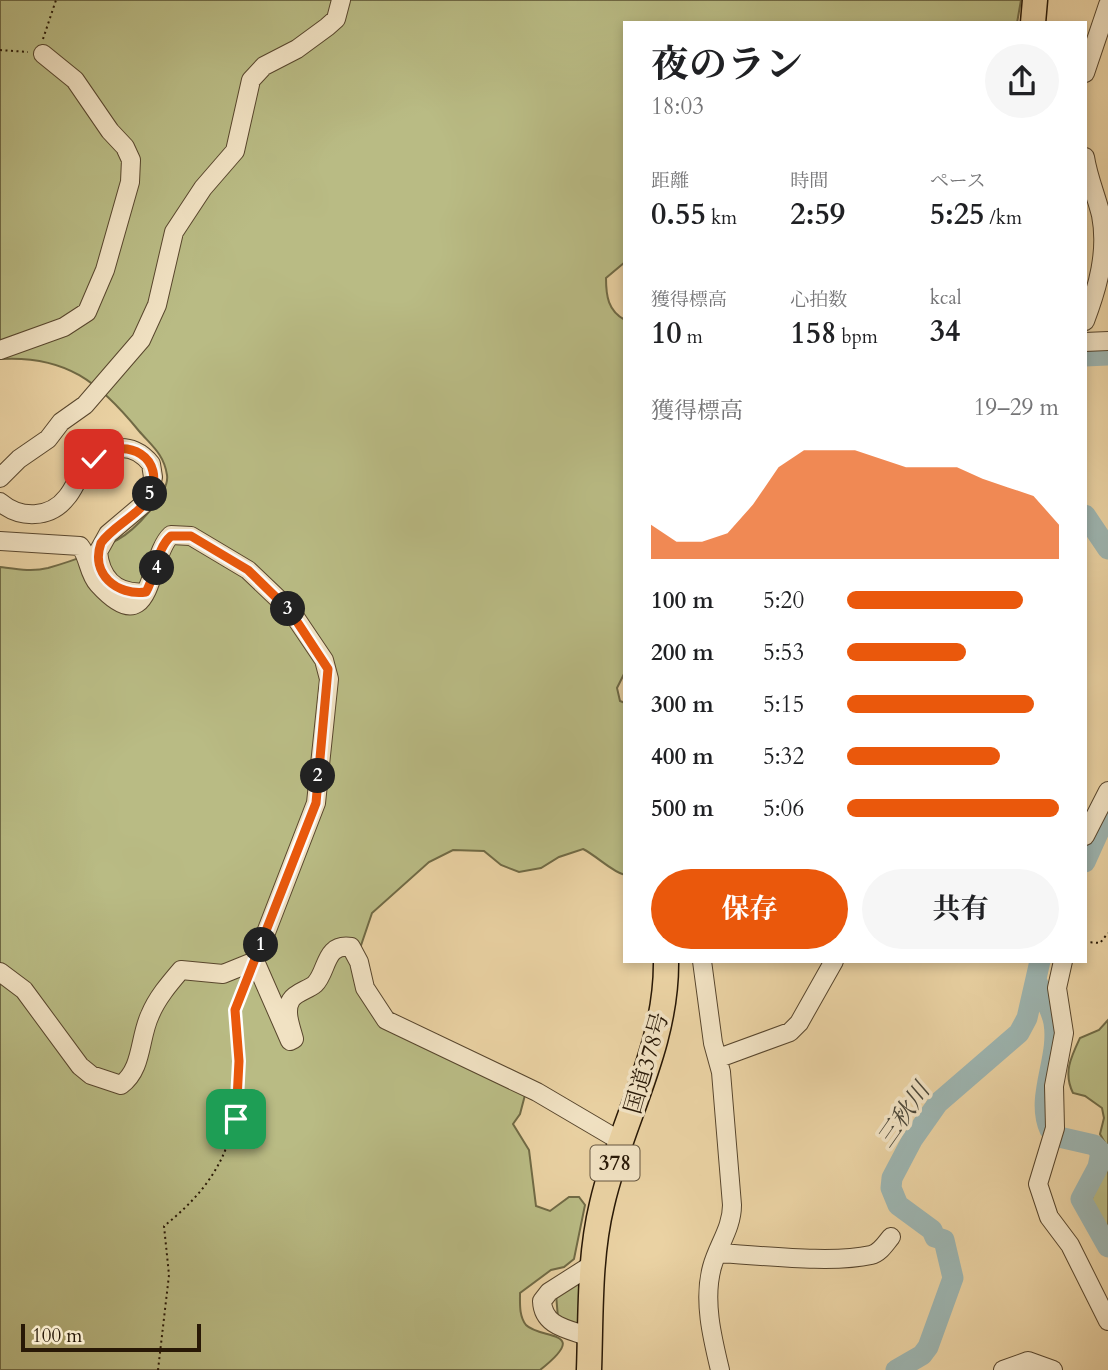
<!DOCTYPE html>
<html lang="ja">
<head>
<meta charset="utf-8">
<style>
  :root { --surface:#fff; --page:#f6f6f6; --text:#202124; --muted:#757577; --accent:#ea580c }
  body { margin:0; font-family:Cardo,"Noto Serif JP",serif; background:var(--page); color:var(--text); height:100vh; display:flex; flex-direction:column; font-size:26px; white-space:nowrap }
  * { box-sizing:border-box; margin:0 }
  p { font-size:23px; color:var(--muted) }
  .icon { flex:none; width:38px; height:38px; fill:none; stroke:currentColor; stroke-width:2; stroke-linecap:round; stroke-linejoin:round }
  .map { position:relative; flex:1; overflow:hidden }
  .side { position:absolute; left:623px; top:21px; width:464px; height:942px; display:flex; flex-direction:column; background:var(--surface); border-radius:0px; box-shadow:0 4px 10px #0003 }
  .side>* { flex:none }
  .scale { position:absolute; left:21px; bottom:18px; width:180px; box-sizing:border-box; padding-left:7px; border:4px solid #281806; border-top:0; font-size:19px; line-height:24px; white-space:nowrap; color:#281806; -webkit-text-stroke:5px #f1e2c3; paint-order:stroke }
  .pin { position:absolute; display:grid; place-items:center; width:60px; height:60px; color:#fff; margin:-30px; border-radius:14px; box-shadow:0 4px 10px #0006 }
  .km { position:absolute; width:35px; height:35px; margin:-18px; border-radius:50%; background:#222; color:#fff; font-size:19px; line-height:35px; text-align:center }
  .round { display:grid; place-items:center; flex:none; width:74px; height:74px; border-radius:37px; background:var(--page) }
  .overview { display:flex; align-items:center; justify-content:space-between; height:119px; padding:0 28px }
  h1 { font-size:38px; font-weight:700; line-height:52px }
  .figures { display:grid; grid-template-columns:repeat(3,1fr); gap:10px; height:119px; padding:7px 28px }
  .figures div { display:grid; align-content:center }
  .figures b { font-size:30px; font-weight:700 }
  .figures small { font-size:19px; font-weight:400 }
  .figures p { font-size:19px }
  .chart { height:196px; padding:14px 28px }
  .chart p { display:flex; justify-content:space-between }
  .chart svg { width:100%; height:126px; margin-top:7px; fill:var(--accent); opacity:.7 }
  .action { display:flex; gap:14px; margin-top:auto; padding:14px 28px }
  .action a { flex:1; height:80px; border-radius:42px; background:var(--accent); color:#fff; font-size:28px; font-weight:700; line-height:80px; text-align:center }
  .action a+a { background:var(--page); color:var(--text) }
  ul { padding:0 28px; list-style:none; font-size:23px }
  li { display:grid; grid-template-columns:112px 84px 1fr; align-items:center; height:52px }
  li i { height:18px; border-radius:9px; background:var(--accent) }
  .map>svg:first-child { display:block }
  .green { fill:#b9bb84; stroke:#706a45; stroke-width:2 }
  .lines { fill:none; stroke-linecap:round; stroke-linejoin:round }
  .river { stroke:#9db5b1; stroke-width:21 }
  .minor-casing { stroke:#58462d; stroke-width:20 }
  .highway-casing { stroke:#281806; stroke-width:27 }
  .path { stroke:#281806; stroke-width:2; stroke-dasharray:2 3.5; stroke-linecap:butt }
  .minor { stroke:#f1e2c3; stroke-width:18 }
  .highway { stroke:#ead2a3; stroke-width:24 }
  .route-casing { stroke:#fff; stroke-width:14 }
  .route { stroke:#ea580c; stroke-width:9 }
  .labels { text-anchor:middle; stroke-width:7; stroke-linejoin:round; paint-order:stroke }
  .shield { fill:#f1e2c3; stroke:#64553f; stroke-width:2 }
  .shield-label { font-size:21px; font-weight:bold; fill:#281806 }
  .street-label { font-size:23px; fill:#281806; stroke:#f1e2c3 }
  .water-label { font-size:24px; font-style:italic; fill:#4b4739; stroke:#f1e2c3 }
</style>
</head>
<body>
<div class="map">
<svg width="1108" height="1370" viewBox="0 0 1108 1370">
  <rect width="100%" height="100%" fill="#ead2a3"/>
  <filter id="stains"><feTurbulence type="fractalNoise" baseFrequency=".00286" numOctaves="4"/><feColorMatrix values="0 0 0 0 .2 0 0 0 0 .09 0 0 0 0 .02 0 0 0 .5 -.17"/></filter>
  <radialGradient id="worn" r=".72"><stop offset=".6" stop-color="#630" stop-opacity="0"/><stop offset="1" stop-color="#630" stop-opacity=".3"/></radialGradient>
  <!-- green -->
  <path class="green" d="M0 0H1021L1017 23H625V262L606 278C606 296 608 311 625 320V672L617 688 620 701 625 703V875C612 872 597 856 583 849L559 857 541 868 519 872 501 865 484 851 453 850 429 862 372 913 354 966 370 1007 525 1095 520 1114 513 1124 529 1150 536 1206 550 1211 569 1197H579L585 1205 574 1259 564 1267 551 1270 520 1293C520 1304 519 1316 526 1325 541 1340 592 1329 540 1370H0V567C16 569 32 572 48 568 69 562 98 552 117 540 134 531 170 494 167 475 164 454 151 445 139 431 99 382 66 355 0 359Z
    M1108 1020V1148L1100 1134 1104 1118 1102 1108 1085 1096 1073 1093C1063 1073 1071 1057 1080 1038L1099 1030Z
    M1108 1166V1234C1082 1194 1091 1204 1108 1166Z
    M581 1280 580 1327 558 1318 556 1294Z"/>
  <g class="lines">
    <!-- river -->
    <path class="river" d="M1085 356 1108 355
      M1085 515 1108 549
      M1085 862 1108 811
      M1037 982C1042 994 1052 1010 1054 1023 1060 1059 1035 1097 1050 1130
      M1059 1137 1094 1145 1101 1152 1098 1167 1081 1199 1108 1247
      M896 1370 922 1355 928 1347 953 1278 944 1240 935 1237 932 1230 898 1205 891 1188 892 1178 912 1140 938 1103 1019 1033 1027 1018 1040 961"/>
    <defs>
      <path id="minor" d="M1085 73 1108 5
        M1085 157C1088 177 1096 195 1101 215 1108 251 1098 287 1085 321
        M1085 342 1108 341
        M0 350 64 327 87 312 105 270 130 182 131 160 125 147 110 131 75 80 43 54
        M0 478 19 459 48 439 61 422 85 405 141 340 157 305 174 232 203 188 235 151 251 80 264 66 297 49 327 27 336 19 341 0
        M0 502C20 519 50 519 67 497 74 489 77 478 84 470 101 445 132 439 151 464L153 477 147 501 108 534 98 552C101 580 118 595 146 592
        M0 541 80 546C89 557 88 573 98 584 154 646 147 557 171 535L191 536 248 570 291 611 324 660 329 679 316 803 255 961 290 1041 294 1039C291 1027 284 1011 291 1000 296 992 308 990 315 984 328 971 324 943 351 947L359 962 365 988 386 1020 537 1092 622 1142
        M1085 836 1108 791
        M702 961 713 1043 721 1072 732 1205C732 1228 718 1245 712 1267 703 1300 712 1337 720 1370
        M1063 961 1057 988 1064 1033 1054 1086 1055 1128 1038 1184 1049 1217 1070 1245 1108 1321
        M0 972 24 990 80 1066 91 1075 121 1085C143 1069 139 1038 150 1015 157 998 169 984 181 970L223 974 255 961
        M719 1058 790 1032 799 1023 834 961
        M718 1253C759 1255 832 1264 871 1255 880 1253 885 1244 891 1237
        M590 1337C569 1329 543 1327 542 1301L549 1292 593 1264
        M1003 1370 1028 1361 1053 1370"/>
      <path id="highway" d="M1033 23 1035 0
        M589 1370C591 1315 589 1257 602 1204 621 1121 667 1048 666 961"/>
    </defs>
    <!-- minor casing -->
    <use href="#minor" class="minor-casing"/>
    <!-- highway casing -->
    <use href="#highway" class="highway-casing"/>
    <!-- path -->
    <path class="path" d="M43 39 56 0
      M0 50 28 52
      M1085 942 1100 943 1108 933
      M158 1370 169 1275 164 1226C222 1180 240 1135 239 1061 239 1029 232 1011 245 981"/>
    <!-- minor -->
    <use href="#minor" class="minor"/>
    <!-- highway -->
    <use href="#highway" class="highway"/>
  </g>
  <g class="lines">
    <defs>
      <path id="route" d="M94 459C126 434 168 458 149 497 139 515 113 526 101 543 90 574 117 596 146 592 156 575 156 549 171 536H191L248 570 290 611 328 669 316 803 235 1010 239 1061 236 1119"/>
    </defs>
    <!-- route casing -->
    <use href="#route" class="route-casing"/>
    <!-- route -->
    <use href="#route" class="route"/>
  </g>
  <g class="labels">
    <!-- shield labels -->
    <rect class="shield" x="590.5" y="1145.5" width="49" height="35" rx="5"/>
    <g class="shield-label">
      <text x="615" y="1170">378</text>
    </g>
    <!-- street labels -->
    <g class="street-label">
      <text transform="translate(646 1063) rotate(-74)" y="8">国道378号</text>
    </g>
    <!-- water labels -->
    <g class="water-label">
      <text transform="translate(903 1115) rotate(-55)" y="8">三秋川</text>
    </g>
  </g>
  <rect width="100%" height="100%" filter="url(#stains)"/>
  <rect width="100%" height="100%" fill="url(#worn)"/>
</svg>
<div class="scale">100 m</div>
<div class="pin" style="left:236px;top:1119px;background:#1e9e55"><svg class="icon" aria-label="arrive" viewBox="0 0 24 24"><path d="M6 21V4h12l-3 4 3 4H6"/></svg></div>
<div class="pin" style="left:94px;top:459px;background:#d93025"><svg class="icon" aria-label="check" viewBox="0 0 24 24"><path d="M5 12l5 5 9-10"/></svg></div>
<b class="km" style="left:261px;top:945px">1</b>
<b class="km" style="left:318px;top:776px">2</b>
<b class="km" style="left:288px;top:609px">3</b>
<b class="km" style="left:157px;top:568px">4</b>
<b class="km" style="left:150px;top:494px">5</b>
<section class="side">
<div class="overview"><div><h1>夜のラン</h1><p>18:03</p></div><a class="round"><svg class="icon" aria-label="share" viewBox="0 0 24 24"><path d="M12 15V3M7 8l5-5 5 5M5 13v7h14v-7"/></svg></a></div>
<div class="figures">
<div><p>距離</p><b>0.55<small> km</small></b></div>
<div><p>時間</p><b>2:59</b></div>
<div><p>ペース</p><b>5:25<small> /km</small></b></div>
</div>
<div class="figures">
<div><p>獲得標高</p><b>10<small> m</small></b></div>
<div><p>心拍数</p><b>158<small> bpm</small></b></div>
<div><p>kcal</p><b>34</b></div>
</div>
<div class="chart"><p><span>獲得標高</span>19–29 m</p>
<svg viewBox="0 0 160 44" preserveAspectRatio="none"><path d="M0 44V32L10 38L20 38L30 35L40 25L50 12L60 6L70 6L80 6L90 9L100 12L110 12L120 12L130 16L140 19L150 22L160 32V44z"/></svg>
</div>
<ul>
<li><b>100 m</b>5:20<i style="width:83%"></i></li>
<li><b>200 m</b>5:53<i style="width:56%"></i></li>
<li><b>300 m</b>5:15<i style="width:88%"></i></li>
<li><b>400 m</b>5:32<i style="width:72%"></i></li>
<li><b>500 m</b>5:06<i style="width:100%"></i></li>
</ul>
<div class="action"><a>保存</a><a>共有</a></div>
</section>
</div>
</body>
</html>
